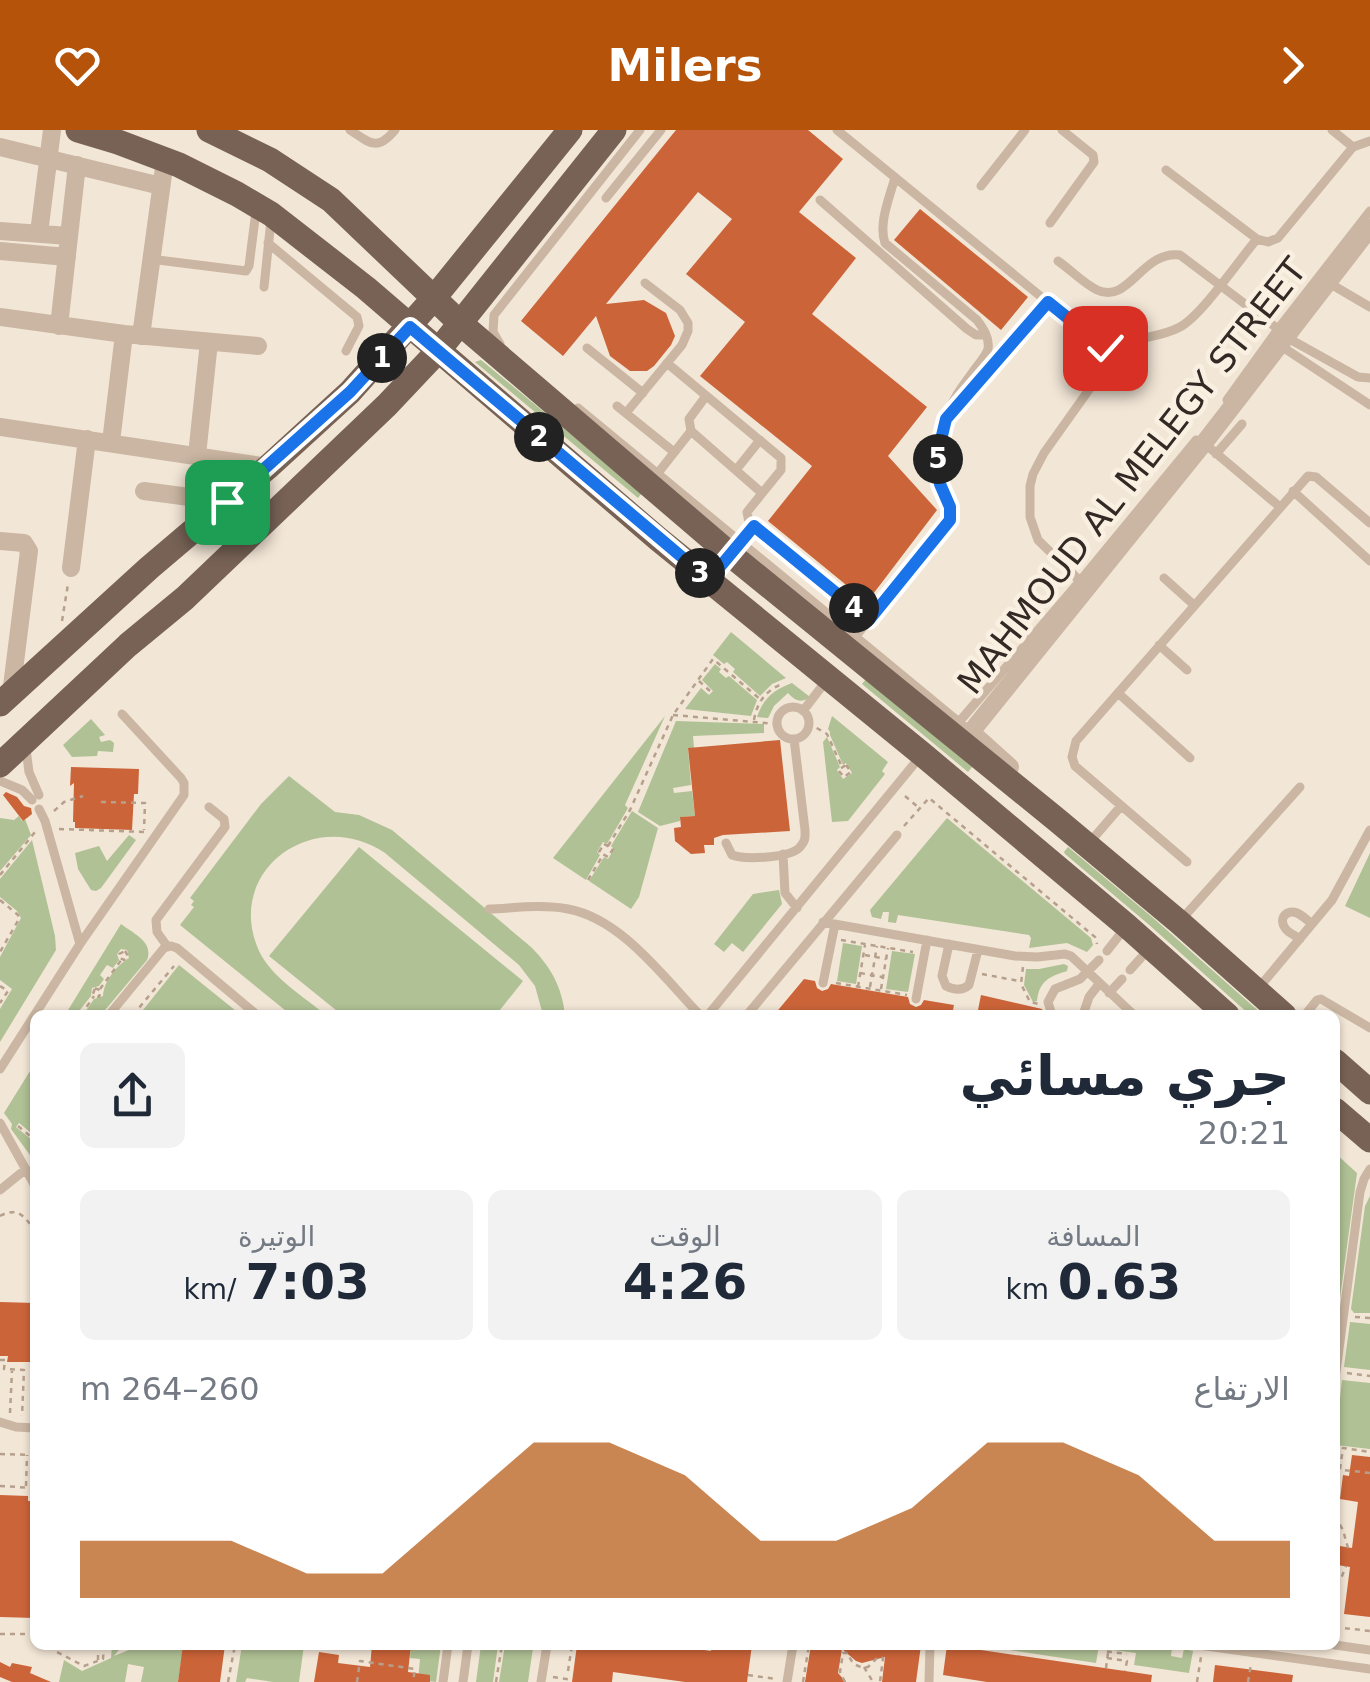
<!DOCTYPE html>
<html lang="ar">
<head>
<meta charset="utf-8">
<style>
  :root { --surface:#fff; --page:#f2f2f3; --text:#1f2937; --muted:#747a83; --accent:#b45309 }
  body { margin:0; font-family:"DejaVu Sans","Noto Naskh Arabic",sans-serif; background:var(--page); color:var(--text); direction:rtl; height:100vh; display:flex; flex-direction:column; font-size:38px; white-space:nowrap }
  * { box-sizing:border-box; margin:0 }
  p { font-size:32px; color:var(--muted) }
  .icon { flex:none; width:55px; height:55px; fill:none; stroke:currentColor; stroke-width:2; stroke-linecap:round; stroke-linejoin:round }
  .map { position:relative; flex:1; overflow:hidden; direction:ltr }
  .side { position:absolute; left:30px; top:880px; width:1310px; height:640px; display:flex; flex-direction:column; background:var(--surface); border-radius:15px; box-shadow:0 2px 8px #0004; direction:rtl }
  .side>* { flex:none }
  .pin { position:absolute; display:grid; place-items:center; width:85px; height:85px; color:#fff; margin:-42px; border-radius:20px; box-shadow:0 5px 15px #0006 }
  .km { position:absolute; width:50px; height:50px; margin:-25px; border-radius:50%; background:#222; color:#fff; font-size:28px; line-height:50px; text-align:center }
  .round { display:grid; place-items:center; flex:none; width:105px; height:105px; border-radius:15px; background:var(--page) }
  .head { display:flex; align-items:center; justify-content:space-between; height:170px; padding:0 50px }
  h1 { font-size:55px; font-weight:800; line-height:75px }
  .metrics { display:grid; grid-template-columns:repeat(3,1fr); gap:15px; height:170px; padding:10px 50px }
  .metrics div { display:grid; align-content:center; border-radius:15px; background:var(--page); text-align:center }
  .metrics b { font-size:50px; font-weight:800 }
  .metrics small { font-size:28px; font-weight:400 }
  .metrics p { font-size:28px }
  .chart { height:280px; padding:20px 50px }
  .chart p { display:flex; justify-content:space-between }
  .chart svg { width:100%; height:180px; margin-top:10px; fill:var(--accent); opacity:.7 }
  header { display:flex; justify-content:space-between; align-items:center; height:130px; padding:0 50px; background:var(--accent); color:#fff; font-size:45px; font-weight:800 }
  .map>svg:first-child { display:block }
  .green { fill:#b0c195 }
  .building { fill:#cc6439 }
  .lines { fill:none; stroke-linecap:round; stroke-linejoin:round }
  .path { stroke:#b6a08c; stroke-width:2.5; stroke-dasharray:5 5; stroke-linecap:butt }
  .service { stroke:#cab6a2; stroke-width:9 }
  .minor { stroke:#cab6a2; stroke-width:18 }
  .primary { stroke:#776255; stroke-width:25 }
  .route-casing { stroke:#fff; stroke-width:20 }
  .route { stroke:#1a73e8; stroke-width:12 }
  .labels { text-anchor:middle; stroke-width:9; stroke-linejoin:round; paint-order:stroke }
  .street-label { font-size:35px; fill:#342a25; stroke:#faf0e2 }
</style>
</head>
<body>
<header><svg class="icon" aria-label="forward" viewBox="0 0 24 24"><path d="M9 5l7 7-7 7"/></svg>Milers<svg class="icon" aria-label="heart" viewBox="0 0 24 24"><path d="M12 20l-8-8c-3-5 5-10 8-4 3-6 11-1 8 4z"/></svg></header>
<div class="map">
<svg width="1370" height="1552" viewBox="0 0 1370 1552">
  <rect width="100%" height="100%" fill="#f2e6d6"/>
  <!-- green -->
  <path class="green" d="M481 230 642 363 638 368 475 232Z
    M731 502 786 548 772 554 760 566 733 542 735 539 727 532 724 534 713 525Z
    M715 534 721 539 719 542 726 548 729 546 757 570 751 586 685 579 701 558 709 565 713 561 702 550Z
    M866 549 972 637 968 642 862 554Z
    M792 553 810 567C801 574 794 570 788 563L774 576 768 588 757 587C764 567 774 560 792 553Z
    M665 586 625 675 628 678 607 714 603 712 597 722 600 725 586 750 553 728Z
    M832 586 888 632 882 641 885 644 848 691 832 692 823 612 827 607 840 637 837 640 843 649 852 643 846 633 843 635 830 605V602L828 599Z
    M91 589 105 605 99 607 101 612 110 610 114 613 113 622 98 621 97 626 72 627 63 615Z
    M676 591 764 594V603L693 606 694 618 688 619 691 655 673 658 674 663 692 661 695 686 681 687 680 691 660 696 638 682Z
    M289 646 335 682 359 685 392 700 531 817C551 837 562 857 565 885H543L535 856 519 835 385 723C314 675 223 741 259 821 272 848 303 866 326 885H291L180 795 194 777 191 775 194 771 190 768 261 674Z
    M632 681 658 698 639 767 631 779 589 751 604 727 608 729 614 719 611 716Z
    M19 686 22 691 25 689 31 705 0 741V688L14 690Z
    M947 688 1091 808 1093 815 1087 822 1067 813 1029 818 1031 808 1029 805 898 785 896 793 888 792 889 782H883L881 789 872 787 870 780Z
    M129 705 136 710 101 758 96 761 91 760 78 739 75 723 99 716 107 731Z
    M32 710 55 806 56 820 0 912V879L12 859 0 850V827L21 788 17 781 0 767V749Z
    M359 717 523 851 496 885H342L269 826Z
    M1068 717 1152 787 1263 885H1250L1147 793 1065 724 1064 722Z
    M1370 723V788L1345 776Z
    M779 760 782 774 743 822 732 813 724 822 714 814 753 764Z
    M121 794C134 804 154 812 147 830L101 885H83L94 869 103 866C104 851 116 836 129 828L127 820 121 819 117 824 119 830 113 838 107 835 100 845 104 849 99 856 92 858 91 866 76 885H65Z
    M843 813 862 816 856 854 837 851Z
    M892 821 915 824 908 862 886 859Z
    M1064 834 1068 836 1067 841C1050 846 1039 851 1037 871L1033 872 1024 855 1026 839H1039Z
    M179 835 241 885H139Z
    M35 933V995L30 1002 19 993 16 997 32 1010 35 1006V1032L11 999 12 994 4 983Z
    M1335 1023 1357 1043 1335 1204Z
    M1370 1066V1183H1354L1351 1179 1365 1076Z
    M1350 1192 1370 1194V1240L1344 1237Z
    M1342 1250 1370 1253V1319L1335 1315Z
    M112 1515H123L114 1526 141 1515 183 1519 178 1552H141L144 1537 128 1534 125 1552H59L64 1530 82 1541 111 1528Z
    M242 1515H304L299 1552H273L247 1548 245 1552H236Z
    M411 1515H441L436 1552 418 1550 420 1529 410 1528Z
    M481 1515H498L493 1552H476Z
    M505 1515 533 1518 528 1552H499Z
    M977 1515H1099L1096 1533Z
    M1106 1515H1155L1172 1518 1171 1526 1182 1528 1184 1519 1193 1521 1189 1543 1134 1535 1136 1523 1105 1519Z"/>
  <!-- building -->
  <path class="building" d="M676 0H808L843 29 799 82 856 128 812 184 927 277 888 326 937 380 867 472 768 391 812 336 700 246 745 192 686 144 732 89 698 62 606 174 644 170 666 183 675 206 671 215 654 236 647 241H630L610 226 596 186 563 226 521 191Z
    M920 79 1028 167 1001 200 894 110Z
    M780 610 790 701 723 705 714 708V715H704L705 723 691 724 675 711 674 698 681 697 680 687 695 686 688 618Z
    M71 637 139 639 138 664H134L132 700 75 698V692H73L74 653 70 656Z
    M6 662 17 667 24 676 31 678 32 684 23 691 3 665Z
    M804 849 815 851 817 858 822 861 828 859 831 854 908 867 910 874 916 877 921 875 924 870 954 875 952 885H774Z
    M981 865 1042 879 1044 885H977Z
    M0 1172 35 1173V1232H7L8 1226H0Z
    M1352 1325 1370 1327V1487L1344 1484 1350 1437 1337 1435 1340 1416 1352 1418 1358 1372 1340 1369 1343 1345 1349 1346Z
    M0 1365 28 1366V1371H32L31 1415 35 1416V1488L0 1487Z
    M183 1515H225L220 1552H178Z
    M372 1515H411L408 1542 430 1545V1552H314L319 1522 339 1525 338 1533 370 1537Z
    M577 1515H669L711 1521 712 1515H752L747 1552H685L613 1542 612 1552H572Z
    M811 1515H921L916 1552H882L885 1527 862 1533 856 1531 842 1519 838 1543 846 1552H805Z
    M947 1515 1152 1545 1151 1552H987L943 1545Z
    M0 1532 10 1537 12 1533 32 1537 30 1543 51 1552H12L0 1547Z
    M1215 1535 1293 1545 1292 1552H1213Z"/>
  <g class="lines">
    <!-- path -->
    <path class="path" d="M62 491 68 454
      M699 551 710 561
      M673 585 777 594
      M754 590C757 572 766 560 784 553
      M808 593 827 604 842 637
      M846 635 851 642 844 647 838 640Z
      M905 666 918 677
      M101 672 145 673 144 700
      M54 681 64 672 83 666
      M904 696 929 668 1095 807 1097 814
      M59 699 146 702
      M604 714 613 719 608 727 599 722Z
      M608 716 630 680 673 585 713 529 761 570
      M0 745 35 702
      M588 750 603 725
      M0 770 18 785 19 789 0 822
      M841 810 913 822
      M125 821 128 826 124 830 120 828 119 824Z
      M865 825 886 829
      M1023 837 1021 854 1030 872 1039 874
      M860 843 882 847
      M982 844 1019 851
      M836 853 907 865
      M0 856 8 861 0 873
      M858 857 865 815
      M870 857 877 816
      M95 858 101 861 99 867 93 864Z
      M100 859 122 829
      M881 859 888 818
      M81 885 94 866
      M133 885 174 836
      M18 996 30 1006 35 1000
      M0 1086C18 1076 25 1087 35 1101
      M1355 1187 1370 1188
      M0 1230H5L4 1239 24 1240 22 1286
      M1347 1243 1370 1246
      M10 1283 12 1241
      M0 1324 35 1325
      M1335 1339 1370 1343
      M1340 1339 1343 1318 1370 1322
      M0 1356 35 1358
      M26 1356 27 1325
      M1335 1386 1343 1400 1348 1418
      M1335 1454 1342 1446 1346 1436
      M1335 1497 1370 1501
      M0 1504H35
      M51 1515 53 1520 84 1536 103 1529 104 1515
      M1104 1515 1103 1521 1127 1524
      M678 1516V1515
      M1107 1528 1127 1531 1125 1541
      M98 1530V1515
      M864 1537 873 1552
      M1106 1538 1108 1523
      M568 1541 572 1515
      M748 1545 776 1549
      M553 1547 572 1550
      M228 1552 235 1515
      M357 1552 360 1531 415 1539 413 1552
      M496 1552 502 1515
      M803 1552 809 1515
      M845 1552 840 1542 843 1523H848C851 1534 858 1538 868 1537L878 1527 883 1528 880 1552
      M1197 1552 1201 1527
      M1248 1552 1251 1534"/>
    <!-- service -->
    <path class="service" d="M350 0C370 13 377 22 395 0
      M837 0 1105 219 1108 223V233L1044 323 1033 344 1030 356V387L1038 410 1080 451
      M1332 0 1353 17
      M1166 40 1257 109 1268 112 1278 108 1353 17 1370 11
      M981 56 1025 0
      M606 68 661 0
      M820 70 967 199 976 205H986
      M1050 93 1094 32 1093 25 1062 0
      M268 113 357 187 359 196 346 221
      M150 129 246 141 249 136 256 81
      M1058 131C1071 140 1083 153 1097 160 1129 175 1142 120 1180 125L1278 199
      M1329 153 1370 177
      M264 157 271 90
      M1286 207 1358 247 1370 248
      M500 214 493 202 494 185 640 0
      M1281 216 1370 275
      M587 218 643 263
      M1108 223C1131 205 1156 210 1180 197 1202 185 1239 130 1257 109
      M667 233 781 328V340L747 382 749 392 869 490
      M706 266 689 289 691 301 762 363
      M1227 270 1278 199 1370 81
      M617 276 674 322
      M578 278 971 602
      M626 283 682 215 688 201V193L680 180 645 153
      M951 284 1049 172
      M1204 313 1280 377
      M1216 324 1242 294
      M736 340 760 310
      M658 343 691 301
      M1293 361 1370 431
      M1164 448 1194 475
      M856 506 947 395C955 375 939 362 938 342 936 324 941 304 947 287 952 269 964 254 975 239 979 233 986 226 988 219 990 208 983 198 977 190L885 113C878 93 890 67 895 47
      M1159 515 1187 540
      M1118 563 1190 628
      M777 593a16 16 0 1 1 32 0a16 16 0 1 1-32 0Z
      M803 581 826 551
      M959 592 1080 451 1196 310
      M26 619 29 642 39 665
      M0 651 22 660 32 670
      M39 679 45 691 80 814
      M1090 712 1121 676
      M726 713 732 725C745 730 791 728 800 717 806 710 805 708 805 700L794 609
      M783 724 785 763 797 778
      M1187 732 1075 636 1072 627 1076 611 1308 346 1316 347 1370 393
      M489 779C515 778 542 774 568 779 622 789 663 847 700 885
      M1181 790 1300 657
      M823 792 1015 826 1037 827 1065 824 1071 826 1134 885
      M1300 809C1295 805 1288 803 1285 798 1278 788 1287 779 1297 783 1302 785 1307 790 1312 794
      M949 814 942 846 946 856C954 860 962 861 969 855L978 820
      M167 816 157 802 156 790 225 697 224 689 209 677
      M1107 821 1125 798
      M1130 840 1148 820
      M823 853 835 794
      M1257 860 1332 770 1370 700
      M1109 863 1122 849
      M916 869 927 810
      M109 885 164 818 171 816 177 818 257 885
      M708 885 919 628
      M747 885 897 705
      M1052 885 1048 872 1055 859 1080 849 1099 830
      M1083 885 1089 867 1099 854
      M1305 885 1317 870 1321 869 1370 898
      M0 939 80 814 184 665V653L181 648 122 584
      M0 993 35 1056
      M0 1060 26 1039
      M1335 1249 1360 1062 1364 1049 1370 1039
      M0 1292 16 1297 35 1298
      M1199 1515 1370 1539
      M1335 1515 1370 1520
      M443 1552 448 1515
      M463 1552 468 1515
      M541 1552 547 1515
      M787 1552 793 1515
      M929 1552 930 1515"/>
    <!-- minor -->
    <path class="minor" d="M0 17 161 56
      M0 101 69 106
      M39 103 52 0
      M0 121 67 127
      M0 187 124 204 258 216
      M59 196 77 35
      M141 206 165 30
      M0 297 268 337
      M111 312 124 204
      M197 325 209 212
      M144 361 227 372
      M0 411 24 413 29 421 11 564
      M71 438 87 309
      M1010 637 971 602 1204 313 1370 98"/>
    <!-- primary -->
    <path class="primary" d="M78 0 118 12 179 35 237 64 271 84 366 158 657 408 922 624 1127 796 1227 885
      M209 0 270 30 331 70 460 193 731 425 1057 690 1179 792 1284 885
      M0 574 149 438 268 337 350 262 434 168 570 0
      M0 635 128 515 185 468 387 275 438 221 614 0
      M1335 931 1370 962
      M1335 980 1370 1010"/>
  </g>
  <g class="lines">
    <defs>
      <path id="route" d="M227 372 350 262 410 197 709 450 754 396 869 490 950 390V377L940 354 938 342 939 318 946 289 1048 172 1105 218"/>
    </defs>
    <!-- route casing -->
    <use href="#route" class="route-casing"/>
    <!-- route -->
    <use href="#route" class="route"/>
  </g>
  <g class="labels">
    <!-- street labels -->
    <g class="street-label">
      <text transform="translate(1132 346) rotate(-52)" y="12">MAHMOUD AL MELEGY STREET</text>
    </g>
  </g>
</svg>
<div class="pin" style="left:227px;top:372px;background:#1e9e55"><svg class="icon" aria-label="arrive" viewBox="0 0 24 24"><path d="M6 21V4h12l-3 4 3 4H6"/></svg></div>
<div class="pin" style="left:1105px;top:218px;background:#d93025"><svg class="icon" aria-label="check" viewBox="0 0 24 24"><path d="M5 12l5 5 9-10"/></svg></div>
<b class="km" style="left:382px;top:228px">1</b>
<b class="km" style="left:539px;top:307px">2</b>
<b class="km" style="left:700px;top:443px">3</b>
<b class="km" style="left:854px;top:478px">4</b>
<b class="km" style="left:938px;top:329px">5</b>
<section class="side">
<div class="head"><div><h1>جري مسائي</h1><p>20:21</p></div><a class="round"><svg class="icon" aria-label="share" viewBox="0 0 24 24"><path d="M12 15V3M7 8l5-5 5 5M5 13v7h14v-7"/></svg></a></div>
<div class="metrics">
<div><p>المسافة</p><b>0.63<small> km</small></b></div>
<div><p>الوقت</p><b>4:26</b></div>
<div><p>الوتيرة</p><b>7:03<small> /km</small></b></div>
</div>
<div class="chart"><p><span>الارتفاع</span>260–264 m</p>
<svg viewBox="0 0 160 44" preserveAspectRatio="none"><path d="M0 44V30L10 30L20 30L30 38L40 38L50 22L60 6L70 6L80 14L90 30L100 30L110 22L120 6L130 6L140 14L150 30L160 30V44z"/></svg>
</div>
</section>
</div>
</body>
</html>
